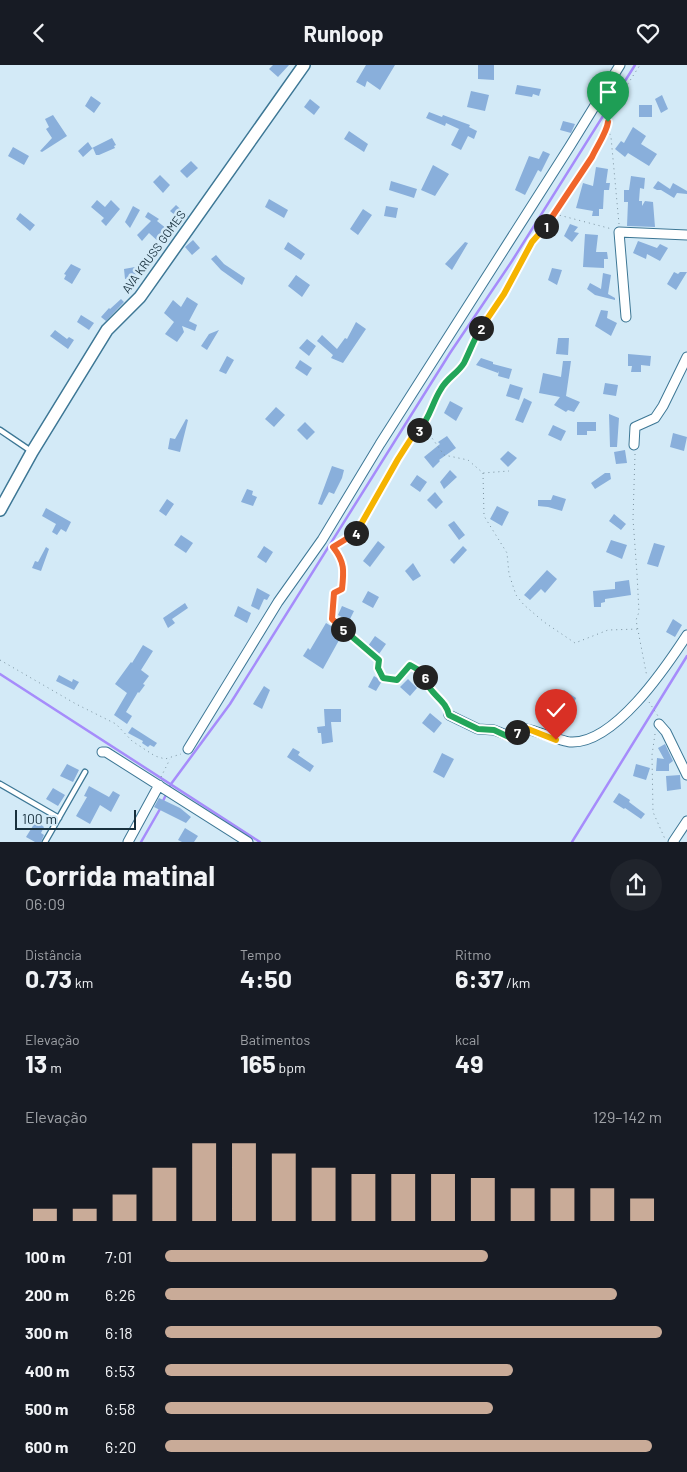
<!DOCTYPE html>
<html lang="pt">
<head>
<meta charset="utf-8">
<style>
  :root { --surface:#171b24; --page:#20242c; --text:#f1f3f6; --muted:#9ea1a6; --accent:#c9ab98 }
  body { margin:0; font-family:Barlow,sans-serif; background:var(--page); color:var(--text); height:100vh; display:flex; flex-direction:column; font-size:19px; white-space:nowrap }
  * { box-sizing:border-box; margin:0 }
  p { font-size:16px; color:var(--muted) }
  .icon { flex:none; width:28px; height:28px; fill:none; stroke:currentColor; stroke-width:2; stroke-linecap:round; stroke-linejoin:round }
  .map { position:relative; height:777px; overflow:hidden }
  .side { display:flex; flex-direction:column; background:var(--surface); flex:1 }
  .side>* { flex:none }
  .scale { position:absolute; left:15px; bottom:12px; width:121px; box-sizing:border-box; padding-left:5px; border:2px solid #18303d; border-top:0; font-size:14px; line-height:18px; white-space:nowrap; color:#18303d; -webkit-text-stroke:4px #d3eaf7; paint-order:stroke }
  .pin { position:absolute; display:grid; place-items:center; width:42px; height:42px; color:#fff; margin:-51px -21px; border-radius:50% 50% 50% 0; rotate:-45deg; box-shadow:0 0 5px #0007 }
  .pin .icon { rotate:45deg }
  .km { position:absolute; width:25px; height:25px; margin:-12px; border-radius:50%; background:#222; color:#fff; font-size:14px; line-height:25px; text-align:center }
  .round { display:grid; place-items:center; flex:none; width:52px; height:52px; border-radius:26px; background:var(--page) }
  .overview { display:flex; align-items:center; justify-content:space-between; height:85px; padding:0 25px }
  h1 { font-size:28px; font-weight:700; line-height:38px }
  .stats { display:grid; grid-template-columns:repeat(3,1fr); gap:8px; height:85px; padding:5px 25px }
  .stats div { display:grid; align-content:center }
  .stats b { font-size:25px; font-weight:700 }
  .stats small { font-size:14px; font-weight:400 }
  .stats p { font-size:14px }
  .chart { height:140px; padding:10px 25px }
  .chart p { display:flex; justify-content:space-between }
  .chart svg { width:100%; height:90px; margin-top:5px; stroke:var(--accent); stroke-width:6 }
  ul { padding:0 25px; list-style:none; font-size:16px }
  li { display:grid; grid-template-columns:80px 60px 1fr; align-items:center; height:38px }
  li i { height:12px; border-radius:6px; background:var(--accent) }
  header { display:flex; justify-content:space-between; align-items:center; height:65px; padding:0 25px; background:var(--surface); font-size:22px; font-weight:700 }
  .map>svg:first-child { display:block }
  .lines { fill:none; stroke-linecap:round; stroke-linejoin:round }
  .stream { stroke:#a68cfb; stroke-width:2.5 }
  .building { fill:#89afdb }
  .service-casing { stroke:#3d7795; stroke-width:7 }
  .minor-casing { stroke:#3d7795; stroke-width:11 }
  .tertiary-casing { stroke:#3d7795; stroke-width:14 }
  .path { stroke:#7a929f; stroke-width:1; stroke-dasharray:1 4; stroke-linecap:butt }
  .service { stroke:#fff; stroke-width:4.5 }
  .minor { stroke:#fff; stroke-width:9 }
  .tertiary { stroke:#fff; stroke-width:11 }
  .split-1-casing { stroke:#fff; stroke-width:10 }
  .split-2-casing { stroke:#fff; stroke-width:10 }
  .split-3-casing { stroke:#fff; stroke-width:10 }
  .split-4-casing { stroke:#fff; stroke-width:10 }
  .split-5-casing { stroke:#fff; stroke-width:10 }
  .split-6-casing { stroke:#fff; stroke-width:10 }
  .split-7-casing { stroke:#fff; stroke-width:10 }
  .split-8-casing { stroke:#fff; stroke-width:10 }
  .split-1 { stroke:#f0652b; stroke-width:6 }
  .split-2 { stroke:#f5b400; stroke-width:6 }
  .split-3 { stroke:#22a559; stroke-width:6 }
  .split-4 { stroke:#f5b400; stroke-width:6 }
  .split-5 { stroke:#f0652b; stroke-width:6 }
  .split-6 { stroke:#22a559; stroke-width:6 }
  .split-7 { stroke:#22a559; stroke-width:6 }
  .split-8 { stroke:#f5b400; stroke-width:6 }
  .labels { text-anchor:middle; stroke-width:5; stroke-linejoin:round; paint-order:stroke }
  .street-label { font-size:12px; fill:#18303d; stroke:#d3eaf7 }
</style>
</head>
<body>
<header><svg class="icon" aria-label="back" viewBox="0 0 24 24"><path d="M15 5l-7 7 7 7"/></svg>Runloop<svg class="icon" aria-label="heart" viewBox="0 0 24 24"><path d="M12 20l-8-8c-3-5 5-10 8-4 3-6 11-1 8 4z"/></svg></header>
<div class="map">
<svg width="687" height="777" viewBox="0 0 687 777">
  <rect width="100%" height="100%" fill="#d3eaf7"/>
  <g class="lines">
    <!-- stream -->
    <path class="stream" d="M0 609 260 777
      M163 736 171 719 230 639 450 288 512 196 635 0
      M141 777 160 744
      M572 777 687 591"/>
  </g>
  <!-- building -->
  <path class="building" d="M273 0H289L278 12 269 4Z
    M366 0H395L380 25 367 16 365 22 356 17Z
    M478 0H494V15L478 14Z
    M517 20 541 24 539 31 533 29 532 32 515 29Z
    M471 26 489 30 485 46 467 42Z
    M662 30 668 44 661 48 655 34Z
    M91 31 101 38 94 48 85 41Z
    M310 34 320 42 314 50 304 42Z
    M639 40H652V52H639Z
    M429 47 442 52 443 50 470 60 469 62 477 66 474 74 468 71 461 85 451 80 459 64 446 58 445 61 426 53Z
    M53 50 67 71 42 87 40 86 52 73 46 64 49 62 45 54Z
    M563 56 575 59 571 68 560 65Z
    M633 62 646 71 641 79 657 89 649 101 628 88 625 92 615 84 621 76 624 78Z
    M349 66 368 79 364 87 344 74Z
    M112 73 116 80 114 81 115 83 99 90H96L93 83 83 92 78 86 88 77 92 83Z
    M13 82 29 91 24 100 8 91Z
    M543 86 550 89 541 107 538 105 525 130 515 125 529 91 539 94Z
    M191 96 198 103 187 113 180 106Z
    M433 100 449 109 435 131 421 125Z
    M596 102 608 104 606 118H610L609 125H604L603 144H599V151H592L593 146 576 143 583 118 593 121Z
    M160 110 170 120 163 128 153 117Z
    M631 111 645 113 644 124 640 123 639 136H642V141L645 136 653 137 655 162 627 161 628 137H624V125H629Z
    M391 116 417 124 414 133 389 125Z
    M658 116 670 124 673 118 687 126V129L677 128 674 133 661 125H657L653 123Z
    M269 134 288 145 284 153 265 142Z
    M97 135 105 142 111 135 120 144 106 161 101 156 104 153 91 142Z
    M176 140 188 151 183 157 170 146Z
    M133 141 140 145 130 163 125 157Z
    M386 141 398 143 396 153 384 151Z
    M363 144 372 150 358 170 350 164Z
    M148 147 159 154 157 156 172 168 161 179 149 168 142 176 137 170 151 156 145 152Z
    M20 148 35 160 30 166 16 154Z
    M570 159 578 162 574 167 579 168 572 177 564 171Z
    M585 169 598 170 596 187H607L608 194H604V203L583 202Z
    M193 175 200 183 192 190 185 182Z
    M638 176 657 183 660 179 668 183 660 196 647 189 646 194 633 188Z
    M288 177 305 189 301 195 284 184Z
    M465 177 468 178 452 205 445 199Z
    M216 190 224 199 245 213 242 220 221 205 211 194Z
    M71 199 81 204 72 219 64 214 66 210 64 209Z
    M135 202 136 212 125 214 124 204Z
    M552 203 562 205 557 220 548 215Z
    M674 207 678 209 680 207H687L676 225 667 219Z
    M603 208 611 210 608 229 615 233V235L595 230 587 224 590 218 601 224Z
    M296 210 310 220 302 232 288 221Z
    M187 232 198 239 189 256 197 260 195 266 182 261 184 267 177 277 165 269 174 257 164 248 173 235 181 242Z
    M121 234 124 237 106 256 101 252 109 243 110 244Z
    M601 245 608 246 607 253 617 258 611 271 595 261Z
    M81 250 94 258 89 265 77 257Z
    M356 257 366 264 343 298 331 293 333 290 317 276 322 270 337 284 345 273 347 274Z
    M55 265 67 274 69 272 74 275 68 284 50 271Z
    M219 265 207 285 201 281 209 269Z
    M558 273H569L568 290 556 289Z
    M307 274 316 281 309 291 299 283Z
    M628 289 651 291 650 301 641 300V307H631L632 301H628Z
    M227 291 234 295 226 309 219 306Z
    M481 293 493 297V299L512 304 509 314 498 311 499 306 498 308 476 300Z
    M300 295 312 303 307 311 295 303Z
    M563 296H571L566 331 580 337 574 347 568 345 566 347 554 340 560 332 539 328 543 308 561 312Z
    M605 318 618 320 616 331 603 329Z
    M510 319 523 323 519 335 506 331Z
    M524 333 532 337 523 358 515 355Z
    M450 336 463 343 456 356 444 348Z
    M276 342 285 350 274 362 265 354Z
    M609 349 619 353 617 382H610Z
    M186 354 188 355 180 387 168 384 170 373 175 374Z
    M305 357 315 367 307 375 297 365Z
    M577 357H596V366H587V370H577Z
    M553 360 566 366 561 376 548 370Z
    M673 368 687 372 684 386 670 382Z
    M447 371 456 383 439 395 440 396 433 403 424 392 440 379 438 377Z
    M625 385 627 398 616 399 614 387Z
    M508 386 517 393 508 402 500 394Z
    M332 401 344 405 342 413 334 429 329 427 322 440 318 439Z
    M450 405 457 412 444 424 440 417Z
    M605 408H610L611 414 595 424 591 418Z
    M417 410 427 417 420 427 410 420Z
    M247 424 253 426 252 430 257 432 253 441 241 437Z
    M435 427 443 437 436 444 427 435Z
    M553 430 566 434 562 446 548 442 538 441V435H551Z
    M167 434 174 439 166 451 159 446Z
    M497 441 509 447 502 461 490 454Z
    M46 443 71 457 66 467 61 464 57 470 52 467 56 459 42 451Z
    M614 449 626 459 621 465 609 456Z
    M454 456 465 470 459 475 448 460Z
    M181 470 193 478 186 488 174 480Z
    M611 475 627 480 622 494 606 487Z
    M378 476 385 482 370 502 363 496Z
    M654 478 665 481 658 502 647 499Z
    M264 481 273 487 266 498 257 492Z
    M463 481 467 485 454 499 450 495Z
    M46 482 49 484 41 506 32 503 35 496 38 497Z
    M413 498 421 511 413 516 405 506Z
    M547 505 557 514 545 528 541 524 530 535 524 530Z
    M629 515 631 530 605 534V537L601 538V542H594L593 526 615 524V517Z
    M257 523 270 530 267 535 264 534 259 545 251 541Z
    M368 526 379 532 373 543 362 537Z
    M185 538 188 543 172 554 175 558 168 563 163 553Z
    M238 541 251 548 247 558 234 551Z
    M342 541 354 546 349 556 338 550Z
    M673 554 682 560 675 572 666 567Z
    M326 558 343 568 323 604 303 591 308 583 310 585Z
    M375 571 386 579 379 589 368 581Z
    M143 580 153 586 141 605 149 611 143 619 145 620 139 628 138 627 126 647 132 651 127 659 114 650 127 628 115 619 131 597 132 598Z
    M59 610 72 617 73 614 79 617 74 625 56 616Z
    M374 611 382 616 376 626 368 622Z
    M408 614 417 623 410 631 400 622Z
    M264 621 270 625 262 644 253 639Z
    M564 625 576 633 567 656 561 653 565 640 562 638 565 633 561 631Z
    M324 644H341V657H331L333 677 322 679 321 668H318L317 662 325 661Z
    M430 648 442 658 434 668 422 658Z
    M132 662 157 678 154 682 150 680 148 682 142 678 143 676 128 668Z
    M665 679 673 696 669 699V706H656L657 693 664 694 658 683Z
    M293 683 300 687 298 690 314 701 310 707 287 692Z
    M442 688 454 694 444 713 433 707Z
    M67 699 79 705 73 717 60 711Z
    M636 699 650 703 646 715 633 711Z
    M680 710 681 724 667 726 666 711Z
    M89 721 109 732 113 726 120 730 111 747 100 740 90 759 76 751 87 732 84 731Z
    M53 723 65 730 58 741 46 734Z
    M619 728 630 735 629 737 645 749 641 754 625 743 624 744 613 737Z
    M159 733 180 743 191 752 186 758 154 742Z
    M36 756 44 762 41 768 44 770 41 777H35L26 772Z
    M185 763 198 771 194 777H182L178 775Z"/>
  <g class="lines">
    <defs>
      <path id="service" d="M0 365 31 386
        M0 719 59 753
        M45 777 85 707"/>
      <path id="minor" d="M626 252 619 167 687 170
        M634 380 635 362 655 353 663 341 687 292
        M449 650 478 664 494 665 509 671C514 670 518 665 522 664 528 662 559 676 570 677 614 680 666 602 687 570
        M659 659 666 667 687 710
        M188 684 278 537 322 475 380 379 570 81 620 0
        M102 687H106L248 777
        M128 777 159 720
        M673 777 687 756"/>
      <path id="tertiary" d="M0 445 32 387 107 265 140 232 304 0"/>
    </defs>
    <!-- service casing -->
    <use href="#service" class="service-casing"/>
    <!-- minor casing -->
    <use href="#minor" class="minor-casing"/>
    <!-- tertiary casing -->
    <use href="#tertiary" class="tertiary-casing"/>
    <!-- path -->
    <path class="path" d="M608 64 611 72 619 159
      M555 149 612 164
      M428 354 432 373 444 390 468 395 483 408 509 406
      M635 389 633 454 637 509 639 547 636 555 647 612
      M483 408 484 451 507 488 509 509 516 530 524 540 544 557 575 578 608 565 639 564
      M329 479C346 489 344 508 341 524L334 528 332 554 379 595 378 603 383 613 397 615 410 600 424 608 427 620 447 641
      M333 482 354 470 411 372 428 354 439 326 446 316 464 298 475 272 504 229 532 177 545 163 592 91 597 79 607 63 613 42 640 0
      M0 595 76 639 116 659 132 676 155 691 165 694 181 689
      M649 637 658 651
      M655 669 652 690 653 747 665 774
      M161 712 170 694"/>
    <!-- service -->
    <use href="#service" class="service"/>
    <!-- minor -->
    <use href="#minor" class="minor"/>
    <!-- tertiary -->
    <use href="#tertiary" class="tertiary"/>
  </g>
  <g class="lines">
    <defs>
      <path id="split-1" d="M546 161 592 92C597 81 607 67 608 57"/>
      <path id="split-2" d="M481 263 504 229 532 177 546 161"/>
      <path id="split-3" d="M419 365C430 353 432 338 441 324 447 313 458 308 464 298 470 286 474 274 481 263"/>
      <path id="split-4" d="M356 468 398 394 414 369 419 365"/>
      <path id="split-5" d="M343 564 332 554 334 528 342 524C344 506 345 497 333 482L356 468"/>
      <path id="split-6" d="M343 564 379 595 378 603 383 613 397 615 410 600 424 608 425 612"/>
      <path id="split-7" d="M425 612C429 630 446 634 449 650L478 664 494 665 509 672 517 667"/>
      <path id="split-8" d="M517 667 528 664 556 675"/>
    </defs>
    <!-- split-1 casing -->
    <use href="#split-1" class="split-1-casing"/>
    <!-- split-2 casing -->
    <use href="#split-2" class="split-2-casing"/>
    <!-- split-3 casing -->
    <use href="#split-3" class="split-3-casing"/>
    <!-- split-4 casing -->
    <use href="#split-4" class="split-4-casing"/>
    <!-- split-5 casing -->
    <use href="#split-5" class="split-5-casing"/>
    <!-- split-6 casing -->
    <use href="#split-6" class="split-6-casing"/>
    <!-- split-7 casing -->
    <use href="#split-7" class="split-7-casing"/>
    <!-- split-8 casing -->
    <use href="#split-8" class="split-8-casing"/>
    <!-- split-1 -->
    <use href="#split-1" class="split-1"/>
    <!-- split-2 -->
    <use href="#split-2" class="split-2"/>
    <!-- split-3 -->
    <use href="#split-3" class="split-3"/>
    <!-- split-4 -->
    <use href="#split-4" class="split-4"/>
    <!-- split-5 -->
    <use href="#split-5" class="split-5"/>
    <!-- split-6 -->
    <use href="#split-6" class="split-6"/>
    <!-- split-7 -->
    <use href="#split-7" class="split-7"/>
    <!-- split-8 -->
    <use href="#split-8" class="split-8"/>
  </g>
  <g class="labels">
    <!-- street labels -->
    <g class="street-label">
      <text transform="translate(154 187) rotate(-54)" y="4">AVA KRUSS GOMES</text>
    </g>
  </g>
</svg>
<div class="scale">100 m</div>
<div class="pin" style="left:608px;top:57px;background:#1e9e55"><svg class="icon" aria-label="arrive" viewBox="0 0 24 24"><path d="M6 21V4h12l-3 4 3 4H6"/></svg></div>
<div class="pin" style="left:556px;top:675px;background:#d93025"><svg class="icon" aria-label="check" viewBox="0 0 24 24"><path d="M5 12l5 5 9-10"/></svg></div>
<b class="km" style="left:546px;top:161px">1</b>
<b class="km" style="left:481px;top:263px">2</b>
<b class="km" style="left:419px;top:365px">3</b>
<b class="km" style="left:356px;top:468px">4</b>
<b class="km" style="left:343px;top:564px">5</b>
<b class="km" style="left:425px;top:612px">6</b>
<b class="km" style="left:517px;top:667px">7</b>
</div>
<section class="side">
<div class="overview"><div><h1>Corrida matinal</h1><p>06:09</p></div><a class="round"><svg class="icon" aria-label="share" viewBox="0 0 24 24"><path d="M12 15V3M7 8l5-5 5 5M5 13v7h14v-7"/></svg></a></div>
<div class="stats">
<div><p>Distância</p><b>0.73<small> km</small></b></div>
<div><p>Tempo</p><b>4:50</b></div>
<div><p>Ritmo</p><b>6:37<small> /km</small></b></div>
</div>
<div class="stats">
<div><p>Elevação</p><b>13<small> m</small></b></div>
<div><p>Batimentos</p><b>165<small> bpm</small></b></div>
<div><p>kcal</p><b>49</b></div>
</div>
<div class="chart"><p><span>Elevação</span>129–142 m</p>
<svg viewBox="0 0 160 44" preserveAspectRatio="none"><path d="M5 44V38M15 44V38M25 44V31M35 44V18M45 44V6M55 44V6M65 44V11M75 44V18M85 44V21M95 44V21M105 44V21M115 44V23M125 44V28M135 44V28M145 44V28M155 44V33"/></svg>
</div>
<ul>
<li><b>100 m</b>7:01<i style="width:65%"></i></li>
<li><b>200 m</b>6:26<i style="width:91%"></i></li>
<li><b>300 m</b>6:18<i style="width:100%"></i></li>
<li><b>400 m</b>6:53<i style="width:70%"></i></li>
<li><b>500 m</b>6:58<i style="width:66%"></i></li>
<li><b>600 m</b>6:20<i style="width:98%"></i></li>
</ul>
</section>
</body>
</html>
